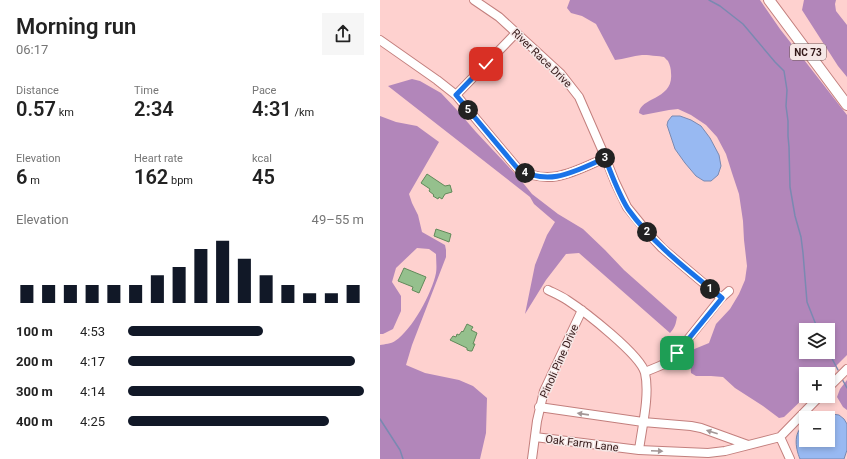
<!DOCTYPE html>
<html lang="en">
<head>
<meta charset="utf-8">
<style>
  :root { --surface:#fff; --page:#f6f6f6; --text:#222; --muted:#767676; --accent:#111827 }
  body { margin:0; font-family:Roboto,sans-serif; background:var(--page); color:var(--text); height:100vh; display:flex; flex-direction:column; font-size:15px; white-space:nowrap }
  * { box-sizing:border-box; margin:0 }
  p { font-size:13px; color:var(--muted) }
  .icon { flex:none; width:22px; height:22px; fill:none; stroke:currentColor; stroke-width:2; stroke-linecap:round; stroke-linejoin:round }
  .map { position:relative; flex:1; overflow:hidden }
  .side { display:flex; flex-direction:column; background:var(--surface); width:380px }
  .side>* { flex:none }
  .fabs { position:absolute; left:419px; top:323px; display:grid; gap:8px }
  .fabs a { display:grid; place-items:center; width:36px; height:36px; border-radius:0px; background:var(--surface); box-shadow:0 2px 6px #0003; font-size:20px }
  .pin { position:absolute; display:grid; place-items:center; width:34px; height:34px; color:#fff; margin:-17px; border-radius:8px; box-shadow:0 2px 6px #0006 }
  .km { position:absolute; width:20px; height:20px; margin:-10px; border-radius:50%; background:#222; color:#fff; font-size:11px; line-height:20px; text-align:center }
  .round { display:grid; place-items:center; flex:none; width:42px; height:42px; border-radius:0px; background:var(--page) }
  .summary { display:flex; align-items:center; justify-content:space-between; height:68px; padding:0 16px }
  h1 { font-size:22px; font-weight:600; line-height:30px }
  .stats { display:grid; grid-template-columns:repeat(3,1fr); gap:6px; height:68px; padding:4px 16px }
  .stats div { display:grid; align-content:center }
  .stats b { font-size:20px; font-weight:600 }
  .stats small { font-size:11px; font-weight:400 }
  .stats p { font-size:11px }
  .chart { height:112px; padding:8px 16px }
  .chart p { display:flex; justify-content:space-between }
  .chart svg { width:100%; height:72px; margin-top:4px; stroke:var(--accent); stroke-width:6 }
  ul { padding:0 16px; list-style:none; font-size:13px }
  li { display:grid; grid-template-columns:64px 48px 1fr; align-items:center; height:30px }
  li i { height:10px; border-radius:5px; background:var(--accent) }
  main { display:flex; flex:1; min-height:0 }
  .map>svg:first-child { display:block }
  .forest { fill:#b286ba; fill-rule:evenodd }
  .water { fill:#98b9f2; stroke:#7a89b1 }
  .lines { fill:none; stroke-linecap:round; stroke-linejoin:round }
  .stream { stroke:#7a89b1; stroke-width:1.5 }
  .building { fill:#95c08d; stroke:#618a5a }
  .minor-casing { stroke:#c37f7d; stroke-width:10 }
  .major-casing { stroke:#c37f7d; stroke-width:12 }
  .minor { stroke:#fff; stroke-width:8 }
  .major { stroke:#fff; stroke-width:10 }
  .oneway { fill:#a39797 }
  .route-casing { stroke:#fff; stroke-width:8 }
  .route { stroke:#1a73e8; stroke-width:5 }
  .labels { text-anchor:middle; stroke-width:3; stroke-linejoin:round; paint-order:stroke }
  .shield { fill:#f6e7e6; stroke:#6e5656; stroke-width:1 }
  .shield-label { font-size:10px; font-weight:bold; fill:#331818 }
  .street-label { font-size:11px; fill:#331818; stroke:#f6e7e6 }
</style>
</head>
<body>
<main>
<section class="side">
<div class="summary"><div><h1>Morning run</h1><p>06:17</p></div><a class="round"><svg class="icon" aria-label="share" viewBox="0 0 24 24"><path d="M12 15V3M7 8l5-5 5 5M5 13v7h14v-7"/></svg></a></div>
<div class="stats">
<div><p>Distance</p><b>0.57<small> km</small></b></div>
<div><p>Time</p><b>2:34</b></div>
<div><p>Pace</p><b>4:31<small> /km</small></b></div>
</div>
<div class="stats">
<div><p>Elevation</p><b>6<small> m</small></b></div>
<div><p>Heart rate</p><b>162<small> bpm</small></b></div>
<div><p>kcal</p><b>45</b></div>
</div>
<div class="chart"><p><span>Elevation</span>49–55 m</p>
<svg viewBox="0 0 160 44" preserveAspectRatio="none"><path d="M5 44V33M15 44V33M25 44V33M35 44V33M45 44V33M55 44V33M65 44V27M75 44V22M85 44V11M95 44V6M105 44V17M115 44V27M125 44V33M135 44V38M145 44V38M155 44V33"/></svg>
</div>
<ul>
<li><b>100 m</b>4:53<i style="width:57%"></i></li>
<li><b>200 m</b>4:17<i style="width:96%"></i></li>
<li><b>300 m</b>4:14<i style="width:100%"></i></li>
<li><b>400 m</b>4:25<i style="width:85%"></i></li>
</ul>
</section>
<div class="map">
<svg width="467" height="459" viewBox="0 0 467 459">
  <rect width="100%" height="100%" fill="#fed1cf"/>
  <!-- forest -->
  <path class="forest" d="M190 0H380L400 29 467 115V355L448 374H426V396L404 417 399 418 383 406 355 388 343 377 331 376H316L311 373 310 358 312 350 329 343 336 324 350 309 359 294 365 280 367 266 364 240 363 221 359 194 352 173 346 154 337 137 326 125 311 115 298 109 289 110 263 115 259 113C260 97 294 100 291 73 291 69 290 65 288 61 288 61 285 58 284 57 281 56 265 55 262 55 253 56 244 59 235 60L216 24 202 16 191 13 187 8ZM426 330H448V352H426Z
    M424 0H456L455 4 456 11 467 25V77L458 66 422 10Z
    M32 79 40 81 61 93 77 110 96 132 139 178 152 194 178 214 203 229 225 250 244 270 297 317C296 323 295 328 290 333L199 253 186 254 166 280 145 314 155 265 167 235 175 222 154 204 150 197 8 86Z
    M0 116 16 122 37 126 59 142 29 194 32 203 38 215 42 232 65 245 66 250V257L32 345 26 365 45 373 79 380 93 386 107 398 106 433 100 459H0V345C5 344 11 344 15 341 32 330 52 293 56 273 57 267 56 260 56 254L49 249 37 248 16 268 12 282 21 296V311L13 329 3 334H0Z
    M467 380V410L463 407 457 397 460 389Z"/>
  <!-- water -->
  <path class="water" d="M292 116H300L311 120 321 126 330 138 339 155 341 166 338 175 331 181H324L316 176 305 163 295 149 287 125 288 121Z
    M452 414 459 415 464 419 467 424V450L464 459H420C415 447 413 431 426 423V440H448V418H436Z"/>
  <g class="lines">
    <!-- stream -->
    <path class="stream" d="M329 0 340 6 363 24 395 62 404 71 407 90 406 106 408 121V136L409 147 410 187 415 216 421 237 423 253 427 302 438 330
      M448 351 458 370
      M462 379 467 388
      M0 419 20 450 23 459"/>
  </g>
  <!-- building -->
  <path class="building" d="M47 174 65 186 70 185 72 192 65 194 62 199 59 197 58 199 53 196 54 195 49 191 50 189 41 183Z
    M56 229 71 234 69 242 54 236Z
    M24 268 46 277 39 293 32 290 33 287 18 281Z
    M87 324 93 327 91 330 97 333 93 344H95L92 351H90L87 350V348L70 340 73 336 76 337 77 334 79 335 82 331 83 332Z"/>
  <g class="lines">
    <defs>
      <path id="minor" d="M94 0 119 17 181 74 199 97 223 152 235 182 247 207 269 234 282 248 341 298
        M0 40 57 80 76 95 138 169C170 187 195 171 225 158
        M76 95 136 33
        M168 290C174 293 181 296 187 300 204 311 261 355 265 373 270 395 262 427 259 450
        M265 372 282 365 297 353 341 298 349 291
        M448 388 467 369
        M159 407 263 422 311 426 321 428 368 445
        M155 437 259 450 328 453 345 451 400 437 440 396
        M400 437 410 459
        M152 459 157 421 164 391 202 310"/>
      <path id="major" d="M389 0 467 105"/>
    </defs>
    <!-- minor casing -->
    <use href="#minor" class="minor-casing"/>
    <!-- major casing -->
    <use href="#major" class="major-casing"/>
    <!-- minor -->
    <use href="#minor" class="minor"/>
    <!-- major -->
    <use href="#major" class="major"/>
  </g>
  <!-- one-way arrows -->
  <defs><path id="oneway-solid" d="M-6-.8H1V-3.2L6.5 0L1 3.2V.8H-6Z"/></defs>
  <g class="oneway">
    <use href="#oneway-solid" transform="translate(203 414) rotate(-172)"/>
    <use href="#oneway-solid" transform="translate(332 432) rotate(-162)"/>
    <use href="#oneway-solid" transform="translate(277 451) rotate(3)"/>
  </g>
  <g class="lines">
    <defs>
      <path id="route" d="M106 64 76 95 138 169C170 187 195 171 225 158 232 175 238 193 248 209 273 244 309 271 342 298L297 353"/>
    </defs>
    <!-- route casing -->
    <use href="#route" class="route-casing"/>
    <!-- route -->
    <use href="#route" class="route"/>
  </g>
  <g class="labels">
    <!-- shield labels -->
    <rect class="shield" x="410" y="44" width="36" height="16" rx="3"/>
    <g class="shield-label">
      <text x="428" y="56">NC 73</text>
    </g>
    <!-- street labels -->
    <g class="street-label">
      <text transform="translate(162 58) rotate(44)" y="4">River Race Drive</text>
      <text transform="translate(179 361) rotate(-66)" y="4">Pinoli Pine Drive</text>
      <text transform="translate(202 443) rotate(7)" y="4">Oak Farm Lane</text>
    </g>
  </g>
</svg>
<div class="fabs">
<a><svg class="icon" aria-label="layers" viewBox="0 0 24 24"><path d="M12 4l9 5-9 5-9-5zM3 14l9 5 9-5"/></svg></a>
<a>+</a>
<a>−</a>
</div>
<div class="pin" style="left:297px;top:353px;background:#1e9e55"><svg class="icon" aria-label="arrive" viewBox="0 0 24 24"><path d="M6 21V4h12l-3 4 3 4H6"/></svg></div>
<div class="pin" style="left:106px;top:64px;background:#d93025"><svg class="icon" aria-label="check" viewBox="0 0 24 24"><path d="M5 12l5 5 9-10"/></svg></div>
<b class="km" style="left:330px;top:289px">1</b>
<b class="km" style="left:267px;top:232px">2</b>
<b class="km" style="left:225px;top:158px">3</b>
<b class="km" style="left:145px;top:173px">4</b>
<b class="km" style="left:88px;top:110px">5</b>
</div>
</main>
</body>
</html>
